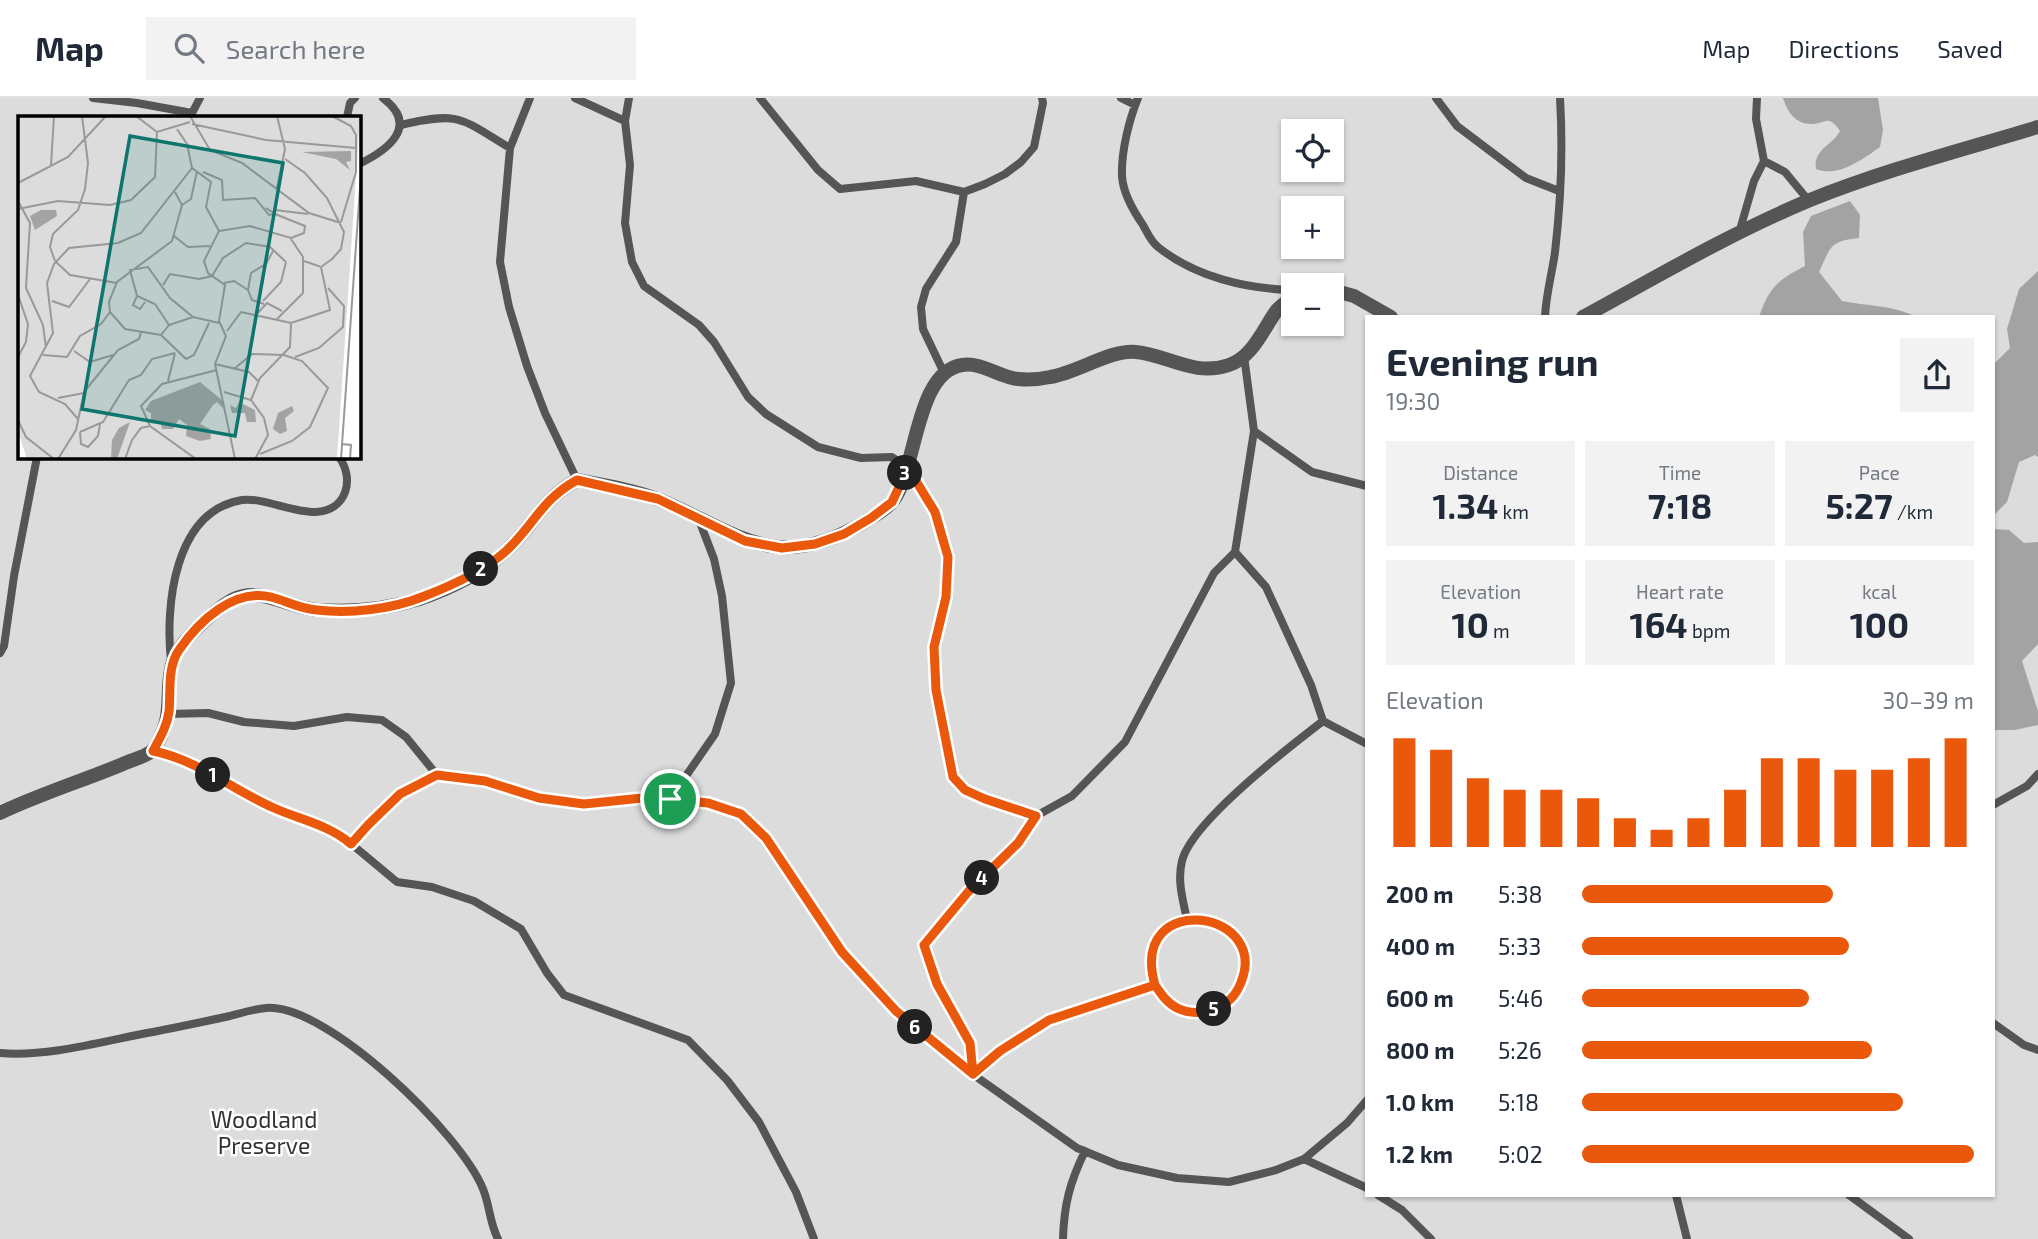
<!DOCTYPE html>
<html lang="en">
<head>
<meta charset="utf-8">
<style>
  :root { --surface:#fff; --page:#f2f2f3; --text:#1f2937; --muted:#747a83; --line:#e0e1e3; --accent:#ea580c }
  body { margin:0; font-family:"Exo 2",sans-serif; background:var(--page); color:var(--text); height:100vh; display:flex; flex-direction:column; font-size:26px; white-space:nowrap }
  * { box-sizing:border-box; margin:0 }
  p { font-size:23px; color:var(--muted) }
  .icon { flex:none; width:38px; height:38px; fill:none; stroke:currentColor; stroke-width:2; stroke-linecap:round; stroke-linejoin:round }
  .map { position:relative; flex:1; overflow:hidden }
  .sheet { position:absolute; left:1365px; top:217px; width:630px; height:882px; display:flex; flex-direction:column; background:var(--surface); border-radius:0px; box-shadow:0 2px 5px #0004 }
  .sheet>* { flex:none }
  .fabs { position:absolute; left:1281px; top:21px; display:grid; gap:14px }
  .fabs a { display:grid; place-items:center; width:63px; height:63px; border-radius:0px; background:var(--surface); box-shadow:0 2px 5px #0004; font-size:35px }
  .pin { position:absolute; display:grid; place-items:center; width:60px; height:60px; color:#fff; margin:-30px; border:4px solid #fff; border-radius:50%; box-shadow:0 2px 7px #0007 }
  .km { position:absolute; width:35px; height:35px; margin:-18px; border-radius:50%; background:#222; color:#fff; font-size:19px; line-height:35px; text-align:center }
  .round { display:grid; place-items:center; flex:none; width:74px; height:74px; border-radius:0px; background:var(--page) }
  .overview { display:flex; align-items:center; justify-content:space-between; height:119px; padding:0 21px }
  h1 { font-size:38px; font-weight:700; line-height:52px }
  .figures { display:grid; grid-template-columns:repeat(3,1fr); gap:10px; height:119px; padding:7px 21px }
  .figures div { display:grid; align-content:center; border-radius:0px; background:var(--page); text-align:center }
  .figures b { font-size:35px; font-weight:700 }
  .figures small { font-size:19px; font-weight:400 }
  .figures p { font-size:19px }
  .chart { height:196px; padding:14px 21px }
  .chart p { display:flex; justify-content:space-between }
  .chart svg { width:100%; height:126px; margin-top:7px; stroke:var(--accent); stroke-width:6 }
  ul { padding:0 21px; list-style:none; font-size:23px }
  li { display:grid; grid-template-columns:112px 84px 1fr; align-items:center; height:52px }
  li i { height:18px; border-radius:9px; background:var(--accent) }
  header { display:flex; align-items:center; gap:42px; box-sizing:border-box; height:98px; padding:0 35px; background:var(--surface); border-bottom:2px solid var(--line) }
  header strong { font-size:33px }
  nav { display:flex; gap:38px; margin-inline-start:auto; font-size:24px }
  .search { width:490px; height:63px; background:var(--page); display:flex; align-items:center; gap:18px; box-sizing:border-box; padding:0 24px; border-radius:0px; color:var(--muted); font-size:26px }
  .map>svg:first-child { display:block }
  .green { fill:#dcdcdc; fill-rule:evenodd }
  .water { fill:#a3a3a3 }
  .lines { fill:none; stroke-linecap:round; stroke-linejoin:round }
  .lane { stroke:#555; stroke-width:8 }
  .street { stroke:#555; stroke-width:14 }
  .route-casing { stroke:#fff; stroke-width:14 }
  .route { stroke:#ea580c; stroke-width:9 }
  .labels { text-anchor:middle; stroke-width:5; stroke-linejoin:round; paint-order:stroke }
  .park-label { font-size:23px; fill:#333; stroke:#fff }
  .inset-road { fill:none; stroke:#999; stroke-width:2 }
  .view { fill:#0f766e; fill-opacity:0.15; stroke:#0f766e; stroke-width:3.5 }
  .inset-edge { fill:none; stroke:#000; stroke-width:3.5 }
</style>
</head>
<body>
<header>
<strong>Map</strong>
<div class="search"><svg class="icon" aria-label="search" viewBox="0 0 24 24"><circle cx="10" cy="10" r="6"/><path d="M15 15l6 6"/></svg>Search here</div>
<nav><a>Map</a><a>Directions</a><a>Saved</a></nav>
</header>
<div class="map">
<svg width="2038" height="1141" viewBox="0 0 2038 1141">
  <rect width="100%" height="100%" fill="#fff"/>
  <!-- green -->
  <path class="green" d="M0 0H2038V1141H0ZM19 19H359V359H19ZM1293 33H1332V72H1293ZM1293 110H1332V149H1293ZM1293 187H1332V226H1293ZM1367 219H1993V1097H1367Z"/>
  <!-- water -->
  <path class="water" d="M1783 0H1878L1883 32 1880 49C1863 61 1838 80 1816 71 1813 51 1832 48 1840 33 1828 15 1826 26 1811 26 1795 26 1787 13 1783 0Z
    M1850 103 1860 117 1859 140C1830 143 1831 148 1819 174L1842 203C1866 208 1894 207 1916 219H1759C1769 189 1778 182 1805 168L1803 134 1811 118Z
    M2038 173V359L2035 357 2019 364 2007 404 1993 418V267L2010 250 2007 231 2019 191Z
    M1993 431 2009 432 2024 445 2038 444V546L2022 563 2038 613V627L2015 632H1993Z"/>
  <g class="lines">
    <!-- lane -->
    <path class="lane" d="M93 0 137 5 192 15
      M530 0 510 50 500 164 509 209 527 268 545 315 577 382
      M575 0 625 23
      M629 0 625 23 630 67 625 125 632 164 644 188 699 227 714 244 748 299 766 316 818 349 861 360 892 359 908 370 935 414 948 459 946 499 934 549 936 592 953 679 965 692 986 701 1036 718
      M760 0 818 72 840 91 916 83 964 94 985 86 1005 76 1021 64 1034 49 1043 5 1042 0
      M1121 0 1135 7
      M1138 0C1129 22 1121 54 1122 78 1123 94 1134 114 1143 127 1147 134 1151 144 1158 149 1195 179 1247 191 1293 192
      M1436 0 1457 28 1526 80 1559 93
      M190 19 200 0
      M347 19 350 5 355 0
      M401 27C460 13 460 20 510 50
      M1764 63 1785 74 1809 103
      M359 66C388 52 420 28 383 0
      M1739 135 1754 83 1764 63 1756 21 1757 0
      M1545 219C1546 196 1552 176 1555 154 1561 103 1563 50 1560 0
      M944 275 923 231 921 209 926 191 956 144 964 94
      M1254 333 1312 374 1367 388
      M1235 454 1266 489 1311 587 1323 623 1367 646
      M0 555 4 548 14 478 37 359
      M171 563C165 508 174 413 242 402 262 399 293 415 316 414 347 412 355 381 339 359
      M169 616 208 615 244 624 294 628 347 619 382 622 406 639 437 677
      M153 653 172 657 272 709 337 734 397 784 432 789 474 803 521 831 547 875 564 897 688 942 727 982 759 1024 796 1094 814 1141
      M670 701 715 636 731 585 722 498 714 461 699 422
      M1993 707 2027 688 2038 676
      M351 746 368 727 400 696 437 677 485 683 539 700 584 706 652 699 708 705 741 716 766 740 842 854 896 913 954 963 1077 1050 1118 1067 1177 1080 1229 1084 1276 1072 1304 1061 1347 1025 1367 1002
      M1151 867a47 47 0 1 1 94 0a47 47 0 1 1-94 0Z
      M1187 822C1183 802 1177 783 1182 763 1191 725 1289 649 1323 623
      M1993 925 2024 947 2038 952
      M0 955C46 959 101 944 147 935 174 930 202 924 230 918 241 915 254 911 266 910 327 905 461 1036 483 1091 490 1108 489 1123 498 1141
      M973 976 970 945 937 886 924 847 968 794 1018 745 1036 718 1072 698 1125 644 1214 475 1235 454 1254 333 1244 258
      M973 976 1000 953 1049 922 1155 887
      M1304 1061 1367 1090
      M1378 1097 1402 1112 1431 1141
      M1676 1097 1687 1141
      M1849 1097 1909 1141
      M1063 1141C1064 1106 1070 1084 1085 1053"/>
    <!-- street -->
    <path class="street" d="M1332 192 1354 198 1391 219
      M1583 219C1658 178 1731 135 1810 102 1884 72 1962 52 2038 29
      M0 715C40 696 82 683 123 666 131 662 145 659 152 653 153 652 157 646 158 644 174 615 165 596 172 567 177 545 213 513 232 502 261 487 290 511 319 512 352 514 388 511 419 501 449 491 484 474 507 452 534 427 542 401 577 382 604 387 634 392 660 402 739 436 776 476 863 425 872 419 886 412 893 403 917 371 915 274 962 267 982 264 999 279 1018 281 1027 282 1041 281 1050 279 1077 275 1111 251 1136 254 1168 257 1194 279 1229 267 1253 259 1263 231 1277 212 1282 207 1288 203 1293 198"/>
  </g>
  <g class="lines">
    <defs>
      <path id="route" d="M670 701 652 699 584 706 539 700 485 683 437 677 400 696 368 727 351 746C329 727 301 722 274 710 233 692 198 662 153 653 160 640 167 628 169 614 171 592 167 570 179 552 199 523 234 490 271 499 286 503 301 511 317 512 350 516 392 511 422 499 451 488 483 474 506 453 534 427 541 402 577 382L658 401 745 443 782 450 815 446 844 436 871 420 892 404 908 370 935 414 948 459 946 499 934 549 936 592 953 679 965 692 985 701 1036 718 1018 745 968 794 924 847 937 886 970 945 973 976 1000 953 1049 922 1155 887C1161 896 1167 905 1177 910 1198 920 1227 912 1238 891 1279 811 1127 789 1155 887L1049 922 1000 953 973 976 896 913 842 854 766 740 741 716 708 705 670 701"/>
    </defs>
    <!-- route casing -->
    <use href="#route" class="route-casing"/>
    <!-- route -->
    <use href="#route" class="route"/>
  </g>
  <g class="labels">
    <!-- park labels -->
    <g class="park-label">
      <text x="264" y="1030">Woodland<tspan x="264" dy="26">Preserve</tspan></text>
    </g>
  </g>
  <!-- overview -->
  <g transform="translate(18 18)">
    <rect width="343" height="343" fill="#fff"/>
    <path d="M0 0H342L319 343H9L0 315Z" fill="#dcdcdc"/>
    <path d="M333 35V45L328 46 332 54 318 43 284 36ZM23 94H38L39 100 17 114 12 100ZM182 266 205 285 206 293 199 286 195 289 182 308 192 313 193 323 182 325 168 320 169 309 161 303 155 313H144L142 305 133 306V297L127 294 133 285ZM221 286 237 294 238 306H229L227 297H214L212 289 218 292ZM274 290 276 295 267 302 269 315 262 318 255 313 260 297ZM112 306 99 343H93L94 324 101 312Z" fill="#a3a3a3"/>
    <path class="inset-road" d="M64 0 70 47 67 73 60 94 35 118 32 131 37 145 52 159 99 167M118 0 139 16 172 6M172 0 192 34 224 47 291 97 323 107M259 0 267 33 259 72M314 0 333 10 338 19V56L323 106M174 8 248 24 338 32M159 13 169 28 174 52 193 66 188 91 201 115 186 145 190 157 207 169 201 205 208 220 197 248 217 343M267 43 287 57 309 82 326 116 323 133 314 143 303 151 286 145M33 49 36 0M185 56 204 64 205 84 237 82 251 99 257 98 248 92M0 67 50 41 88 0M157 76 164 89 154 125 99 166 91 186 92 196 107 213 143 219 168 243 176 239 191 207M0 85 12 107 8 172 25 209 28 232M164 89 173 83 179 55M0 93 40 85 92 89 113 84 137 61 139 16M257 94 290 98M201 115 232 110 273 122 286 117 287 110 257 98M156 120 170 131 192 130M206 167 216 165 230 174M145 169 152 158 181 163 194 160 205 142 228 127 252 131 268 146M0 179 10 208 8 226 0 241M119 180 137 188 151 209M34 185 51 191 72 163M245 185 263 166 268 146M127 186 122 193 115 189 119 180 112 154 130 151 152 182 175 201 201 207M246 188 234 184 230 174 233 157 248 148 255 135M238 199 249 187 264 195M259 203 285 177V141L273 123M209 215 223 196 273 207 312 194 303 151M143 219 151 209 175 201M56 235 72 246 95 239M25 239 49 241 62 220 83 208 92 196M277 241 301 232 325 211 326 190 310 172M197 248 231 256 240 265M216 253 234 238 266 239 284 245 310 272 292 311 274 325 242 338M150 265 157 237M206 276 233 284 246 302 250 319 237 343M40 282 66 277M233 284 242 262 272 231 273 207M60 303 47 288 21 276 12 260 35 217 29 167 36 148 51 132 100 127 123 117 174 52M0 304 8 321 36 343M62 316 85 306 111 264 123 259 134 243 157 237M62 316 63 328 70 331 80 320 82 308M324 328 333 329 332 343M40 343 58 314 66 276 100 234 121 223 123 216M107 343 114 324 123 312 132 310M178 343 132 310 123 290 144 268 199 254M323 343 343 58"/>
    <path class="view" d="M112 20 265 47 217 320 64 293Z"/>
    <rect width="343" height="343" class="inset-edge"/>
  </g>
</svg>
<div class="fabs">
<a><svg class="icon" aria-label="locate" viewBox="0 0 24 24"><circle cx="12" cy="12" r="6"/><path d="M12 2v4M12 18v4M2 12h4M18 12h4"/></svg></a>
<a>+</a>
<a>−</a>
</div>
<div class="pin" style="left:670px;top:701px;background:#1e9e55"><svg class="icon" aria-label="arrive" viewBox="0 0 24 24"><path d="M6 21V4h12l-3 4 3 4H6"/></svg></div>
<b class="km" style="left:213px;top:677px">1</b>
<b class="km" style="left:481px;top:471px">2</b>
<b class="km" style="left:905px;top:375px">3</b>
<b class="km" style="left:982px;top:780px">4</b>
<b class="km" style="left:1214px;top:911px">5</b>
<b class="km" style="left:915px;top:929px">6</b>
<section class="sheet">
<div class="overview"><div><h1>Evening run</h1><p>19:30</p></div><a class="round"><svg class="icon" aria-label="share" viewBox="0 0 24 24"><path d="M12 15V3M7 8l5-5 5 5M5 13v7h14v-7"/></svg></a></div>
<div class="figures">
<div><p>Distance</p><b>1.34<small> km</small></b></div>
<div><p>Time</p><b>7:18</b></div>
<div><p>Pace</p><b>5:27<small> /km</small></b></div>
</div>
<div class="figures">
<div><p>Elevation</p><b>10<small> m</small></b></div>
<div><p>Heart rate</p><b>164<small> bpm</small></b></div>
<div><p>kcal</p><b>100</b></div>
</div>
<div class="chart"><p><span>Elevation</span>30–39 m</p>
<svg viewBox="0 0 160 44" preserveAspectRatio="none"><path d="M5 44V6M15 44V10M25 44V20M35 44V24M45 44V24M55 44V27M65 44V34M75 44V38M85 44V34M95 44V24M105 44V13M115 44V13M125 44V17M135 44V17M145 44V13M155 44V6"/></svg>
</div>
<ul>
<li><b>200 m</b>5:38<i style="width:64%"></i></li>
<li><b>400 m</b>5:33<i style="width:68%"></i></li>
<li><b>600 m</b>5:46<i style="width:58%"></i></li>
<li><b>800 m</b>5:26<i style="width:74%"></i></li>
<li><b>1.0 km</b>5:18<i style="width:82%"></i></li>
<li><b>1.2 km</b>5:02<i style="width:100%"></i></li>
</ul>
</section>
</div>
</body>
</html>
